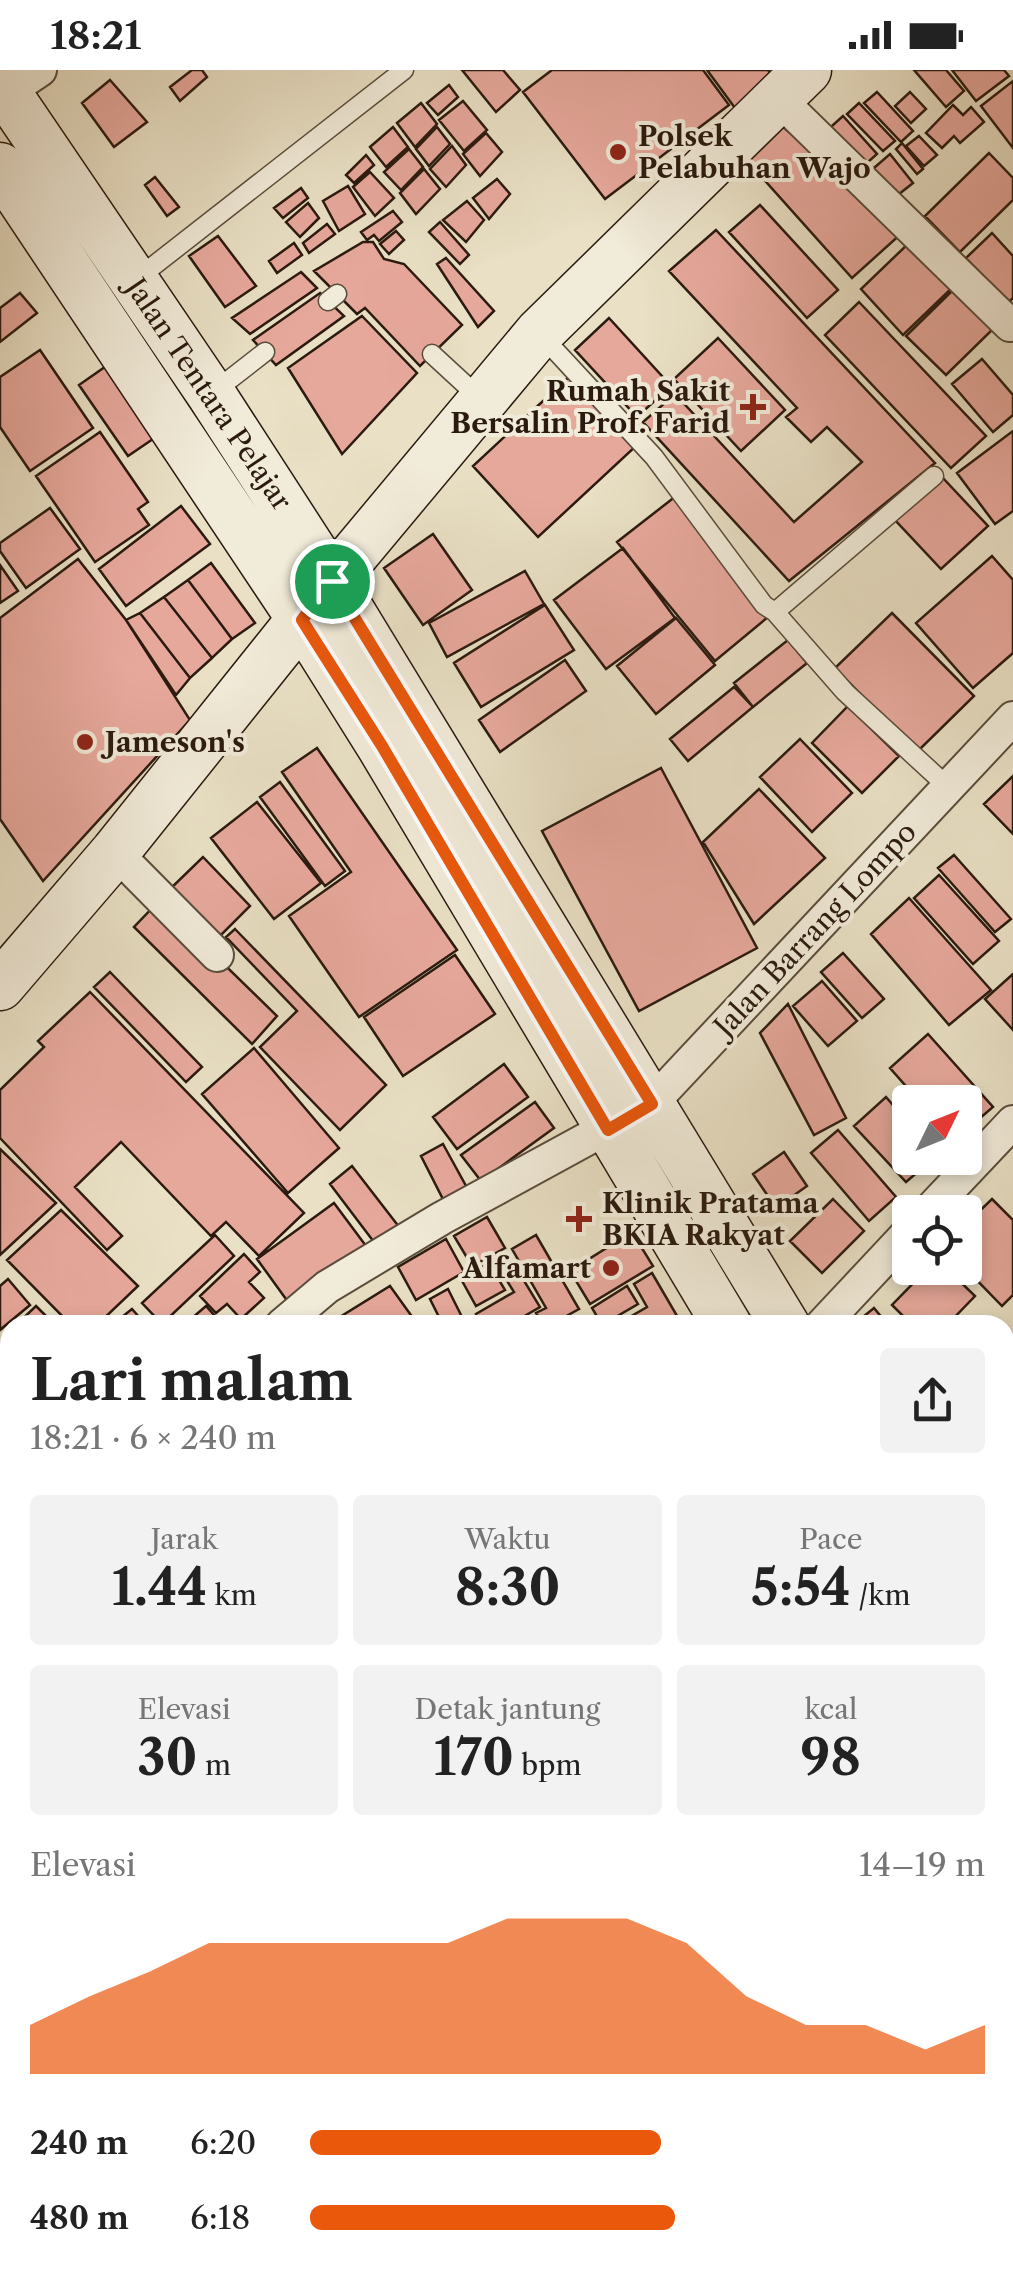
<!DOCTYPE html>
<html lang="id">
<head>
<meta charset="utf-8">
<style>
  :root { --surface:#fff; --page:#f2f2f2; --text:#222; --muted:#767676; --accent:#ea580c }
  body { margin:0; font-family:"Libre Caslon Text",serif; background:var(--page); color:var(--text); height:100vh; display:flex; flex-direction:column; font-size:38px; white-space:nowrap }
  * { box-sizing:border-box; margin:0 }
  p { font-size:32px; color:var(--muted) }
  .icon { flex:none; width:55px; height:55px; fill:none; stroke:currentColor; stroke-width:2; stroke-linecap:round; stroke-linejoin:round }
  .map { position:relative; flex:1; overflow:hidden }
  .panel { position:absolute; left:0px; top:1245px; width:1015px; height:962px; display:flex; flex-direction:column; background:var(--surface); border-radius:30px 30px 0 0; box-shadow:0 5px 15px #0003 }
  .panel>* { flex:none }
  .needle { width:65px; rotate:47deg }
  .buttons { position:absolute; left:892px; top:1015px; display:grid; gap:20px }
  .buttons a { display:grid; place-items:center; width:90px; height:90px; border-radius:10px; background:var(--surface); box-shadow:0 5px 15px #0003; font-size:50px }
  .pin { position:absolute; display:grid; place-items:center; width:85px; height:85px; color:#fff; margin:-42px; border:5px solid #fff; border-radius:50%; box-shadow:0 2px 10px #0007 }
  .round { display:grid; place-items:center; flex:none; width:105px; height:105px; border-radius:10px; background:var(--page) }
  .summary { display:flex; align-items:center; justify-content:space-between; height:170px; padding:0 30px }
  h1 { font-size:55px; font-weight:800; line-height:75px }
  .figures { display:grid; grid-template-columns:repeat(3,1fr); gap:15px; height:170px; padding:10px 30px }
  .figures div { display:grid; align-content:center; border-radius:10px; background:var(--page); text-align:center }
  .figures b { font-size:50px; font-weight:800 }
  .figures small { font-size:28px; font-weight:400 }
  .figures p { font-size:28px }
  .chart { height:280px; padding:20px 30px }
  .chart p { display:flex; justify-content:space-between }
  .chart svg { width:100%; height:180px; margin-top:10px; fill:var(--accent); opacity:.7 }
  ul { padding:0 30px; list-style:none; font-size:32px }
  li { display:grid; grid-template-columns:160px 120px 1fr; align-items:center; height:75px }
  li i { height:25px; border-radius:12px; background:var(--accent) }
  .status { display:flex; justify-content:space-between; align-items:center; height:70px; padding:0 50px; background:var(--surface); direction:ltr }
  .status svg { height:28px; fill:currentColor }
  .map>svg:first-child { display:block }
  .building { fill:#e7a89c; stroke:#2b1a0f; stroke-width:2.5 }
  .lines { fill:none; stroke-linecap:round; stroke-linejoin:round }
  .service-casing { stroke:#5a4c3c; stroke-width:21 }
  .minor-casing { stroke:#5a4c3c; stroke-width:36 }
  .secondary-casing { stroke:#2b1a0f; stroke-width:51 }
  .service { stroke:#f1ebd9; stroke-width:18 }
  .minor { stroke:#f1ebd9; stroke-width:32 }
  .secondary { stroke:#f1ebd9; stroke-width:48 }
  .route-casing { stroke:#fff; stroke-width:20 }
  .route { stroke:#ea580c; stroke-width:12 }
  .poi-dot { fill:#8f2418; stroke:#f1ebd9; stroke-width:4 }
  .labels { text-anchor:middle; stroke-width:8; stroke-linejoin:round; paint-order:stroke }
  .poi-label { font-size:28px; font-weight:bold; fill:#2b1a0f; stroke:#f1ebd9; text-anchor:start }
  .street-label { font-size:28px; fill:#2b1a0f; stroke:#f1ebd9 }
</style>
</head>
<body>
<div class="status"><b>18:21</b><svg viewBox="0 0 49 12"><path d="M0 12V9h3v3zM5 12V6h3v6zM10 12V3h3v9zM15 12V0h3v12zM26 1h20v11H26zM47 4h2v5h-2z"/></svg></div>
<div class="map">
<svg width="1013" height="2207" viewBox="0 0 1013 2207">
  <rect width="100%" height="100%" fill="#e9e0c5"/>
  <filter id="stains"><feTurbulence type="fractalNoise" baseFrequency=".002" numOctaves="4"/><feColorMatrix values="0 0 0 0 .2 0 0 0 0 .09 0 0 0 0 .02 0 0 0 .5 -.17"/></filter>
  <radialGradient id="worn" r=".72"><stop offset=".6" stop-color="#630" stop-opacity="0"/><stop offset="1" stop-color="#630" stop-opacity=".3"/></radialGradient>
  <!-- building -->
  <path class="building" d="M192 0H202L207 7 180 31 170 17Z
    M462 0H503L520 20 496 42Z
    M552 0H703L729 35 605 129 523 22Z
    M707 0H768L774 8 735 38Z
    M914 0H946L964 21 946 37Z
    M952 0H1004L1009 6 976 31Z
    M110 10 147 52 114 77 82 33Z
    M1013 11V78L981 36Z
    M449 15 458 27 438 45 427 33Z
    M877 22 913 61 901 72 864 33Z
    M910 22 926 39 911 53 895 36Z
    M463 31 487 60 464 81 439 50Z
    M421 33 437 54 415 77 397 53Z
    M859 33 895 71 883 81 847 44Z
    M953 35 963 45 971 37 984 52 960 73 954 66 942 78 926 63Z
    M843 46 877 84 858 101 824 63Z
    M780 54 903 162 852 208 742 85Z
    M393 57 408 77 386 97 370 77Z
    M437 57 450 74 429 96 416 79Z
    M486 63 502 82 480 106 463 84Z
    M919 66 937 85 924 96 906 76Z
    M902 73 923 99 917 104 896 79Z
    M452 76 466 95 446 117 430 99Z
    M409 79 423 97 401 120 384 102Z
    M989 83 1013 108V130L960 182 925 146Z
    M890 84 913 113 894 128 867 104Z
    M366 85 374 95 354 113 346 105Z
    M424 99 440 119 416 144 400 123Z
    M370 102 394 128 375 146 353 117Z
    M155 107 179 137 167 146 145 115Z
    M497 109 510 124 489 149 473 128Z
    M348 116 365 144 339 161 323 131Z
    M301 118 308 128 283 148 274 138Z
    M467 131 484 150 466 172 443 150Z
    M308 133 319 148 300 167 286 152Z
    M760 135 838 220 807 248 729 162Z
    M393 141 402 152 379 171 374 165 367 170 361 162Z
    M440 152 469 185 460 194 429 162Z
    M327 154 335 164 309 183 303 173Z
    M716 160 935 393 789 511 643 352 675 324 794 452 862 392 827 357 811 372 786 347 797 338 669 201Z
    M396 161 404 170 389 184 380 174Z
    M992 163 1013 186V228L1008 233 966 188Z
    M218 166 256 216 225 237 189 186Z
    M911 171 954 216 903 265 861 219Z
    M363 172H373L384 189 404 194 462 255 420 296 365 238 357 244 314 201Z
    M294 173 302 185 277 203 269 191Z
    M446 188 494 241 478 257 437 194Z
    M301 202 317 218 250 264 232 248Z
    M953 220 992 260 946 305 906 266Z
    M20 223 37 243 0 272V238Z
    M320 223 344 246 276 295 253 270Z
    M859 232 986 366 951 398 825 265Z
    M362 246 417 303 342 384 288 298Z
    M609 248 671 316 637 347 575 280Z
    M718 268 785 340 741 381 674 309Z
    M40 280 93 358 30 401 0 357V307Z
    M122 285 172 356 128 386 79 315Z
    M982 289 1013 325V345L993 362 952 314Z
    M571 305 636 376 538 467 473 396Z
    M1013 361V441L995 454 957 403Z
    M100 362 148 432 138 439 149 455 95 492 36 406Z
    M942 407 988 456 941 499 895 450Z
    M676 426 768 547 715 591 617 472Z
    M181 436 210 474 126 536 99 499Z
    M50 438 80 479 26 518 0 481V473Z
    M433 464 472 520 423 555 384 498Z
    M623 478 675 548 606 599 554 530Z
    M992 486 1013 510V583L973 618 916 553Z
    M78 489 126 550 190 650 43 811 0 749V548Z
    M211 493 255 553 232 569 188 510Z
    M0 495 18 521 0 533Z
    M525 501 544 534 447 587 429 553Z
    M188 510 232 569 212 588 164 527Z
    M164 527 212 588 190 608 140 543Z
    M545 535 574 580 481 637 454 593Z
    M140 543 190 608 176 625 126 550Z
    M892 543 974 626 917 682 835 598Z
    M676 548 715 595 656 644 617 596Z
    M788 570 807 593 753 637 734 613Z
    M565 590 586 621 500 682 479 650Z
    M734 617 753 637 688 691 670 669Z
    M848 636 899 686 862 723 812 673Z
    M800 669 852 723 812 762 760 707Z
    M317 678 457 880 359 947 289 846 351 802 282 702Z
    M661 698 757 878 639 941 542 761Z
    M1013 706V764L984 734Z
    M280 712 345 801 325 816 260 727Z
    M759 719 825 788 754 854 703 772Z
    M257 732 321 813 274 849 211 768Z
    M954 785 1011 849 995 862 938 798Z
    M203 787 250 836 217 869 169 820Z
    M939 805 999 871 973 894 914 828Z
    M909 828 991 920 949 955 871 864Z
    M159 831 277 946 252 974 134 857Z
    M235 859 386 1015 340 1060 260 977 297 941 226 867Z
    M843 883 884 929 862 948 821 902Z
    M455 885 495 944 403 1006 364 947Z
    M110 902 202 997 186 1012 94 917Z
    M1013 904V960L985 929Z
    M822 911 857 951 828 976 793 936Z
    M90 922 304 1143 259 1186 226 1152 211 1166 121 1072 75 1117 122 1166 107 1180 0 1068V1020L44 977 38 971Z
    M788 934 846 1048 814 1065 760 963Z
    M928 964 993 1037 965 1061V1032H920L890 998Z
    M254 978 339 1078 288 1123 202 1024Z
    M504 994 528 1027 457 1079 433 1047Z
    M886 1027 910 1055V1088H934L906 1112 854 1056Z
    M535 1032 554 1058 481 1111 461 1085Z
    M838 1060 896 1127 869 1151 811 1083Z
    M443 1074 471 1125 447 1137 421 1086Z
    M0 1079 56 1133 0 1185Z
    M784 1082 807 1116 776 1138 753 1104Z
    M352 1096 403 1162 380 1180 330 1114Z
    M833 1129 864 1161 822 1203 790 1171Z
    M992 1129 1013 1150V1225L1002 1236 965 1198V1155Z
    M334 1133 369 1180 291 1236 257 1189Z
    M61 1140 138 1216 97 1255H71L7 1190Z
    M487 1147 505 1178 472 1196 454 1166Z
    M632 1162 653 1196 590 1234 570 1201Z
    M215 1165 234 1186 162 1254 142 1233Z
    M536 1165 579 1239 550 1255H543L536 1243 546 1238 512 1179Z
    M446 1169 464 1202 416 1230 398 1197Z
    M244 1184 260 1202 249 1212 264 1228 241 1249 227 1234 216 1243 200 1226Z
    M509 1186 540 1237 509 1255H481L476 1244 514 1222 496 1193Z
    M489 1193 505 1220 476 1236 461 1209Z
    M928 1198H946L975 1226 947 1255H912L892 1235Z
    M652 1203 680 1251 673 1255H616L647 1237 634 1214Z
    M8 1209 30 1235 0 1260V1216Z
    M390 1216 418 1255H327Z
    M627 1216 638 1234 602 1255 592 1238Z
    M448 1219 466 1255H443L430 1229Z
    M36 1236 55 1255H16Z
    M206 1236 223 1255H184Z
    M874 1238 888 1255H853Z
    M132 1239 146 1255H112Z
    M10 1403V1473L0 1483V1413Z
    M0 1530 10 1542V1572L0 1581Z
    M0 1715 10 1726V1757L0 1766Z
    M1005 1716 1013 1727V1765L1005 1771Z
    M1013 1774V1856L1005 1862V1781Z
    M1 1838 10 1850V1922L0 1909Z
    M1013 1863V1910L1010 1913 1005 1906V1869Z
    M1005 1914 1013 1924V2012L1005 2018Z
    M0 1985 10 2001V2067L4 2071 0 2065Z
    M10 2093V2119L0 2124V2099Z
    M1013 2098V2154L1005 2145V2104Z
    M1005 2168 1013 2176V2207H963L972 2198H1005Z
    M10 2194V2198H49L57 2207H0V2203Z
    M97 2198H167L172 2204 167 2207H103Z
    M202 2198H248L259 2207H194Z
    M264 2198H298L301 2200 295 2207H274Z
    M415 2198H470L474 2201 468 2207H425Z
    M507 2198H554L561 2207H494Z
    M597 2198H643L651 2207H587Z
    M690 2198H746L747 2199 738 2207H699Z
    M758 2198H798L788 2207H766Z
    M805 2198H826L836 2207H795Z
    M899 2198H958L948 2207H908Z"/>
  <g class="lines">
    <defs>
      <path id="service" d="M134 211 404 0
        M328 231 337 224
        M539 263 654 387 764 535 775 542 934 406
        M432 284 483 331
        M211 324 265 282
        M775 542 845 622 948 717"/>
      <path id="minor" d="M0 27 40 0
        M778 28 1010 255
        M115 782 217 885
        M928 1142 1013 1052
        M282 1255 327 1217 442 1148 651 1034 1013 648
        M822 1255 910 1161
        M0 1318 10 1330
        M0 1487 10 1478
        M1005 1504 1013 1495
        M0 1821 10 1814
        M0 1976 10 1990
        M873 2198 883 2207
        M351 2207 359 2198"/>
      <path id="secondary" d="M0 13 211 324 332 511 785 1255
        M0 97 302 550 381 676 727 1255
        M0 916 115 782 332 511 539 263 807 0
        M1005 1616 1013 1627
        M1005 1692 1013 1702"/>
    </defs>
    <!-- service casing -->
    <use href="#service" class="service-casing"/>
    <!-- minor casing -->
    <use href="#minor" class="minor-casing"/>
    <!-- secondary casing -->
    <use href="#secondary" class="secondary-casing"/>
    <!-- service -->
    <use href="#service" class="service"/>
    <!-- minor -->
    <use href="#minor" class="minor"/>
    <!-- secondary -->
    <use href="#secondary" class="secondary"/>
  </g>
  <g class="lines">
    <defs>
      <path id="route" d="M332 511 652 1034 608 1060 382 676 302 550Z"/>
    </defs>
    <!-- route casing -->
    <use href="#route" class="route-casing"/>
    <!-- route -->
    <use href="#route" class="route"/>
  </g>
  <!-- markers -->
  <g class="poi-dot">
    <circle cx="618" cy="82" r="10"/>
    <path d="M748 322h10v10h10v10h-10v10h-10v-10h-10v-10h10z"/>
    <circle cx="85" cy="672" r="10"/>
    <path d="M574 1134h10v10h10v10h-10v10h-10v-10h-10v-10h10z"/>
    <circle cx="611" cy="1198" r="10"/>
  </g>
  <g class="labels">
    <!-- poi labels -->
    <g class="poi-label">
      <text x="638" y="76">Polsek<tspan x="638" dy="32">Pelabuhan Wajo</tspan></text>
      <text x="730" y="331" text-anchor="end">Rumah Sakit<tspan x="730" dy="32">Bersalin Prof. Farid</tspan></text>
      <text x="105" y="682">Jameson's</text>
      <text x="602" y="1143">Klinik Pratama<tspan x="602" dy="32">BKIA Rakyat</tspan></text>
      <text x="591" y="1208" text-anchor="end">Alfamart</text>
    </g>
    <!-- street labels -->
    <g class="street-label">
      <text transform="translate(209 324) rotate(56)" y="10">Jalan Tentara Pelajar</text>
      <text transform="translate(815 859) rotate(-47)" y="10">Jalan Barrang Lompo</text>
    </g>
  </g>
  <rect width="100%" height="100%" filter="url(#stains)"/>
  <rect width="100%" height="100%" fill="url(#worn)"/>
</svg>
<div class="buttons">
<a><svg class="needle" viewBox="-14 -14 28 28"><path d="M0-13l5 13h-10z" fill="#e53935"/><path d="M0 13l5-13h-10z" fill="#767676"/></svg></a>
<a><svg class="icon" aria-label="locate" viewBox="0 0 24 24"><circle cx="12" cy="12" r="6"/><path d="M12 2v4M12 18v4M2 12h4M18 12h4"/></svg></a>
</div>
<div class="pin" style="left:332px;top:511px;background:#1e9e55"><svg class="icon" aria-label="arrive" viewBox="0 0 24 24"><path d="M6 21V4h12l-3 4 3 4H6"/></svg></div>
<section class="panel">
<div class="summary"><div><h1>Lari malam</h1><p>18:21 · 6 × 240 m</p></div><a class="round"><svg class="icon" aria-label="share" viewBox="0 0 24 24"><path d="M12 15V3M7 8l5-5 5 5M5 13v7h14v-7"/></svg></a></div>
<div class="figures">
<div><p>Jarak</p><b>1.44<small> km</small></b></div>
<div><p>Waktu</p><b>8:30</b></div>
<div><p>Pace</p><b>5:54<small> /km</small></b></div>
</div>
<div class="figures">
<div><p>Elevasi</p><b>30<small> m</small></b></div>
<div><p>Detak jantung</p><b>170<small> bpm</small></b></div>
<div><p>kcal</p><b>98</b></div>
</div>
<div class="chart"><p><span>Elevasi</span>14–19 m</p>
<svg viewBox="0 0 160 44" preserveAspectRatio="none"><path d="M0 44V32L10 25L20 19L30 12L40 12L50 12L60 12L70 12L80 6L90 6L100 6L110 12L120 25L130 32L140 32L150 38L160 32V44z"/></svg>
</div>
<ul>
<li><b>240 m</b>6:20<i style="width:52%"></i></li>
<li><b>480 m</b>6:18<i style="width:54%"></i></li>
</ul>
</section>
</div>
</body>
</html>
